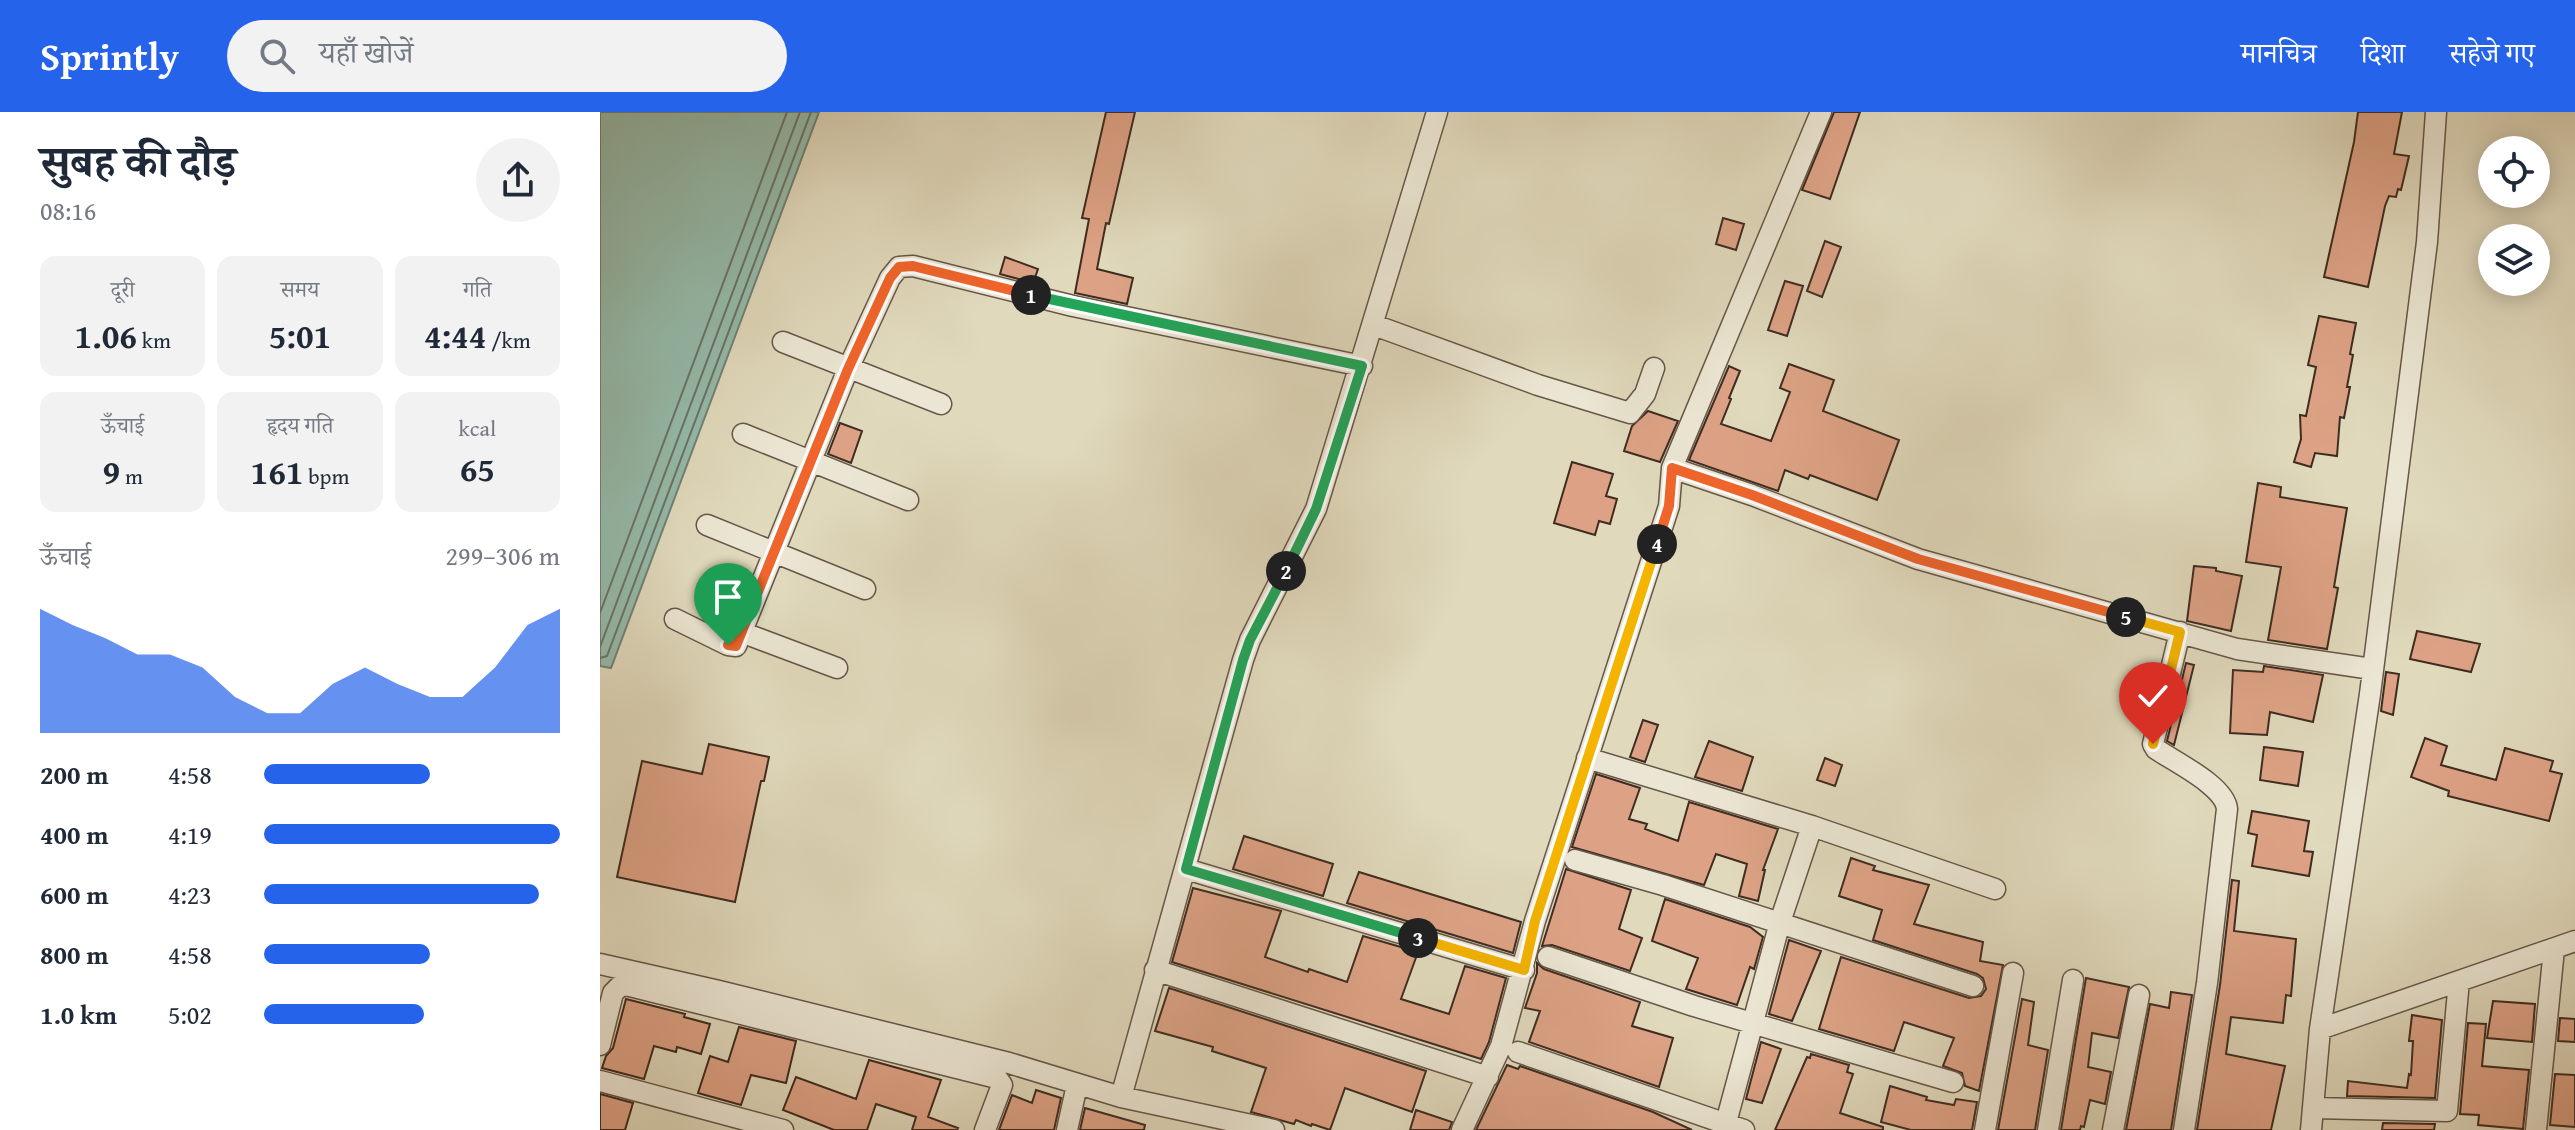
<!DOCTYPE html>
<html lang="hi">
<head>
<meta charset="utf-8">
<style>
  :root { --surface:#fff; --page:#f2f2f3; --text:#1f2937; --muted:#747a83; --accent:#2563eb }
  body { margin:0; font-family:"Gentium Book Plus","Noto Serif Devanagari",serif; background:var(--page); color:var(--text); height:100vh; display:flex; flex-direction:column; font-size:30px; white-space:nowrap }
  * { box-sizing:border-box; margin:0 }
  p { font-size:26px; color:var(--muted) }
  .icon { flex:none; width:44px; height:44px; fill:none; stroke:currentColor; stroke-width:2; stroke-linecap:round; stroke-linejoin:round }
  .map { position:relative; flex:1; overflow:hidden }
  .drawer { display:flex; flex-direction:column; background:var(--surface); width:600px }
  .drawer>* { flex:none }
  .fabs { position:absolute; left:1878px; top:24px; display:grid; gap:16px }
  .fabs a { display:grid; place-items:center; width:72px; height:72px; border-radius:50%; background:var(--surface); box-shadow:0 4px 20px #0003; font-size:40px }
  .pin { position:absolute; display:grid; place-items:center; width:68px; height:68px; color:#fff; margin:-82px -34px; border-radius:50% 50% 50% 0; rotate:-45deg; box-shadow:0 0 8px #0007 }
  .pin .icon { rotate:45deg }
  .km { position:absolute; width:40px; height:40px; margin:-20px; border-radius:50%; background:#222; color:#fff; font-size:22px; line-height:40px; text-align:center }
  .round { display:grid; place-items:center; flex:none; width:84px; height:84px; border-radius:42px; background:var(--page) }
  .overview { display:flex; align-items:center; justify-content:space-between; height:136px; padding:0 40px }
  h1 { font-size:44px; font-weight:700; line-height:60px }
  .metrics { display:grid; grid-template-columns:repeat(3,1fr); gap:12px; height:136px; padding:8px 40px }
  .metrics div { display:grid; align-content:center; border-radius:16px; background:var(--page); text-align:center }
  .metrics b { font-size:34px; font-weight:700 }
  .metrics small { font-size:22px; font-weight:400 }
  .metrics p { font-size:22px }
  .chart { height:224px; padding:16px 40px }
  .chart p { display:flex; justify-content:space-between }
  .chart svg { width:100%; height:144px; margin-top:8px; fill:var(--accent); opacity:.7 }
  ul { padding:0 40px; list-style:none; font-size:26px }
  li { display:grid; grid-template-columns:128px 96px 1fr; align-items:center; height:60px }
  li i { height:20px; border-radius:10px; background:var(--accent) }
  header { display:flex; align-items:center; gap:48px; box-sizing:border-box; height:112px; padding:0 40px; background:var(--accent); color:#fff }
  header strong { font-size:38px }
  nav { display:flex; gap:44px; margin-inline-start:auto; font-size:28px }
  .search { width:560px; height:72px; background:var(--page); display:flex; align-items:center; gap:20px; box-sizing:border-box; padding:0 28px; border-radius:44px; color:var(--muted); font-size:30px }
  main { display:flex; flex:1; min-height:0 }
  .map>svg:first-child { display:block }
  .water { fill:#95bbab; stroke:#738274; stroke-width:2 }
  .lines { fill:none; stroke-linecap:round; stroke-linejoin:round }
  .shore { stroke:#6a7466; stroke-width:2 }
  .building { fill:#dda285; stroke:#3f2c21; stroke-width:2 }
  .minor-casing { stroke:#675748; stroke-width:23 }
  .minor { stroke:#ebe6d3; stroke-width:20 }
  .split-1-casing { stroke:#fff; stroke-width:16 }
  .split-2-casing { stroke:#fff; stroke-width:16 }
  .split-3-casing { stroke:#fff; stroke-width:16 }
  .split-4-casing { stroke:#fff; stroke-width:16 }
  .split-5-casing { stroke:#fff; stroke-width:16 }
  .split-6-casing { stroke:#fff; stroke-width:16 }
  .split-1 { stroke:#f0652b; stroke-width:10 }
  .split-2 { stroke:#22a559; stroke-width:10 }
  .split-3 { stroke:#22a559; stroke-width:10 }
  .split-4 { stroke:#f5b400; stroke-width:10 }
  .split-5 { stroke:#f0652b; stroke-width:10 }
  .split-6 { stroke:#f5b400; stroke-width:10 }
</style>
</head>
<body>
<header>
<strong>Sprintly</strong>
<div class="search"><svg class="icon" aria-label="search" viewBox="0 0 24 24"><circle cx="10" cy="10" r="6"/><path d="M15 15l6 6"/></svg>यहाँ खोजें</div>
<nav><a>मानचित्र</a><a>दिशा</a><a>सहेजे गए</a></nav>
</header>
<main>
<section class="drawer">
<div class="overview"><div><h1>सुबह की दौड़</h1><p>08:16</p></div><a class="round"><svg class="icon" aria-label="share" viewBox="0 0 24 24"><path d="M12 15V3M7 8l5-5 5 5M5 13v7h14v-7"/></svg></a></div>
<div class="metrics">
<div><p>दूरी</p><b>1.06<small> km</small></b></div>
<div><p>समय</p><b>5:01</b></div>
<div><p>गति</p><b>4:44<small> /km</small></b></div>
</div>
<div class="metrics">
<div><p>ऊँचाई</p><b>9<small> m</small></b></div>
<div><p>हृदय गति</p><b>161<small> bpm</small></b></div>
<div><p>kcal</p><b>65</b></div>
</div>
<div class="chart"><p><span>ऊँचाई</span>299–306 m</p>
<svg viewBox="0 0 160 44" preserveAspectRatio="none"><path d="M0 44V6L10 11L20 15L30 20L40 20L50 24L60 33L70 38L80 38L90 29L100 24L110 29L120 33L130 33L140 24L150 11L160 6V44z"/></svg>
</div>
<ul>
<li><b>200 m</b>4:58<i style="width:56%"></i></li>
<li><b>400 m</b>4:19<i style="width:100%"></i></li>
<li><b>600 m</b>4:23<i style="width:93%"></i></li>
<li><b>800 m</b>4:58<i style="width:56%"></i></li>
<li><b>1.0 km</b>5:02<i style="width:54%"></i></li>
</ul>
</section>
<div class="map">
<svg width="1975" height="1018" viewBox="0 0 1975 1018">
  <rect width="100%" height="100%" fill="#e0d9bc"/>
  <filter id="stains"><feTurbulence type="fractalNoise" baseFrequency=".0025" numOctaves="4"/><feColorMatrix values="0 0 0 0 .2 0 0 0 0 .09 0 0 0 0 .02 0 0 0 .5 -.17"/></filter>
  <radialGradient id="worn" r=".72"><stop offset=".6" stop-color="#630" stop-opacity="0"/><stop offset="1" stop-color="#630" stop-opacity=".3"/></radialGradient>
  <!-- water -->
  <path class="water" d="M0 0H219L11 556 0 554Z"/>
  <g class="lines">
    <!-- shore -->
    <path class="shore" d="M0 501 187 0
      M0 535 200 0
      M0 546 7 544 211 0"/>
  </g>
  <!-- building -->
  <path class="building" d="M506 0H535L509 112 506 111 497 157 533 166 527 192 475 181 489 107 482 106Z
    M1234 0H1260L1230 87 1202 78Z
    M1758 0H1802L1794 42 1809 44 1801 78 1798 77 1796 85 1789 84 1785 94 1768 175 1724 165 1754 30Z
    M1123 106 1144 112 1136 138 1116 132Z
    M1225 129 1241 135 1222 185 1207 179Z
    M405 145 438 157 433 171 400 162Z
    M1185 169 1203 174 1187 224 1168 218Z
    M1719 204 1756 211 1750 242 1753 243 1747 275H1750L1744 306 1740 305 1737 344 1715 341 1711 355 1694 350 1701 327 1700 303 1706 304 1716 255 1708 253Z
    M1189 252 1234 268 1223 299 1299 328 1277 388 1210 363 1208 367 1185 358 1178 379 1089 348 1129 254 1140 259 1129 286 1131 287 1121 312 1171 329 1190 280 1180 276Z
    M1048 299 1078 309 1060 350 1024 339 1032 314Z
    M240 311 262 319 251 351 228 342Z
    M972 350 1013 362 1006 384 1017 387 1010 412 999 409 995 423 954 411Z
    M1658 371 1681 375 1680 385 1747 396 1734 475 1738 476 1727 537 1668 528 1681 455 1646 450Z
    M1594 454 1616 456V459L1642 464 1631 519 1587 509Z
    M1817 519 1880 532 1871 560 1810 547Z
    M1586 551 1594 553 1574 633 1567 629Z
    M1664 554 1723 563 1713 610 1670 600 1667 623 1630 621 1633 558 1663 560Z
    M1786 560 1799 562 1793 603 1781 599Z
    M1043 608 1058 613 1045 650 1030 645Z
    M1825 626 1847 634 1841 653 1896 668 1905 636 1953 649 1950 659 1962 662 1949 709 1848 684 1849 679 1811 665Z
    M1109 629 1153 645 1142 679 1095 665Z
    M109 632 169 645 164 669H161L135 790 17 765 42 649 102 662Z
    M1664 635 1703 640 1698 674 1660 668Z
    M1225 646 1242 653 1235 674 1217 668Z
    M996 662 1040 676 1029 707 1047 712 1045 717 1078 729 1089 690 1178 717 1163 758H1165L1158 789 1139 784 1147 752 1116 742 1104 773 972 735Z
    M1652 699 1709 709 1704 739 1713 740 1709 764 1652 754 1657 723 1648 721Z
    M644 724 733 752 723 784 633 757Z
    M1251 746 1275 754 1273 758 1329 773 1314 812 1383 830 1380 849 1403 853 1379 979 1365 974 1362 961 1343 954 1354 926 1304 910 1294 939 1219 917 1241 845 1369 886 1381 884 1386 877 1383 866 1377 862 1273 828 1282 798 1239 784Z
    M966 757 1031 778 1019 817 1042 826 1030 859 952 833 942 834Z
    M759 760 921 810 913 841 747 791Z
    M1632 768 1639 769 1634 819 1696 827 1691 884 1686 883 1683 911 1631 905 1626 942 1685 954 1671 1018H1597L1620 873Z
    M593 776 681 799 665 845 708 860 709 857 747 870 763 824 818 840 801 887 849 902 865 854 906 866 889 930 881 947 572 850Z
    M1065 787 1150 815 1163 825 1154 857 1150 855 1137 893 1086 877 1098 846 1052 829Z
    M1189 828 1221 839 1192 909 1169 902Z
    M937 851 944 857 1040 890 1032 914 1073 926 1059 975 929 930 940 899 925 896 937 861Z
    M1486 866 1529 875 1518 926 1492 921 1488 955 1511 960 1505 992 1490 988 1484 1015 1481 1014 1480 1018H1461Z
    M569 876 826 959 812 1000 745 976 730 1018 712 1012 711 1014 696 1008 694 1012 651 1000 666 956 612 939 613 935 555 919Z
    M1571 880 1592 883 1571 1018H1526L1550 892 1569 896Z
    M26 887 85 902 84 905 110 912 101 942 77 935 76 940 54 934 44 967 2 956 6 944 13 936Z
    M1422 887 1434 890 1428 933 1448 938 1435 1018H1398Z
    M1893 889 1935 892 1932 930 1887 926Z
    M1812 903 1842 908 1835 986 1747 984 1748 969 1807 976 1809 962 1811 963 1813 929H1809Z
    M1960 906 1975 907V930L1958 929Z
    M1868 911 1886 912 1882 954 1929 958 1923 1017 1878 1013 1879 1003 1860 1002Z
    M139 915 196 929 186 971 151 963 141 993 98 981 110 944 128 950Z
    M1161 930 1181 937 1162 991 1146 987Z
    M1211 942 1249 953 1247 960 1253 962 1240 1001 1283 1015V1018H1175L1207 945 1210 946Z
    M269 948 341 968 328 1005 358 1016 357 1018H312L316 1005 276 992 267 1018H234L183 998 196 965 256 987Z
    M907 953 918 957 920 954 1053 1000 1092 1018H876Z
    M1955 962 1975 963V1015L1950 1013Z
    M1290 974 1327 985 1326 988 1354 993 1356 987 1377 990 1372 1018H1311L1281 1010Z
    M436 978 461 986 454 1018H399L412 983 432 991Z
    M0 982 33 991 25 1018H0Z
    M485 996 545 1013 544 1018H480Z
    M816 998 852 1010 849 1018H810Z
    M1783 1011 1835 1012 1834 1018H1782Z"/>
  <g class="lines">
    <defs>
      <path id="minor" d="M774 213 938 273 1030 301 1045 282 1054 256
        M183 230 341 292
        M143 322 308 388
        M1072 356 1152 383 1318 447 1637 537 1772 557
        M107 413 265 477
        M75 507 128 533 136 534 248 257 290 166 299 155 313 154 473 194 762 254
        M141 520 237 556
        M1580 520 1553 632 1556 637C1575 650 1625 674 1627 697L1607 871 1584 1018
        M987 646 1212 714 1395 777
        M975 748 1063 773 1373 874
        M586 757 924 858
        M948 845 1094 894 1353 970
        M0 852 119 879 409 951 521 985 674 1018
        M555 858 888 965
        M1720 917 1975 829
        M0 933 13 881 21 873 30 874 397 966 402 973 385 1018
        M918 940 1144 1018
        M0 969 183 1018
        M521 985 643 548 650 528 716 397 837 0
        M1713 996 1847 999 1859 869
        M467 1018 477 973
        M862 1018 901 934 935 809 1069 394 1072 356 1221 0
        M1124 1018 1180 810 1212 714
        M1385 1018 1413 861
        M1448 1018 1473 868
        M1513 1018 1539 883
        M1711 1018 1720 917 1770 582 1827 130 1836 0
        M1936 1018 1954 837"/>
    </defs>
    <!-- minor casing -->
    <use href="#minor" class="minor-casing"/>
    <!-- minor -->
    <use href="#minor" class="minor"/>
  </g>
  <g class="lines">
    <defs>
      <path id="split-1" d="M128 533 136 534 248 257 290 166 299 155 313 154 431 183"/>
      <path id="split-2" d="M431 183 762 254 716 397 686 459"/>
      <path id="split-3" d="M686 459 650 528 643 548 586 757 818 826"/>
      <path id="split-4" d="M818 826 924 858 935 809 1057 432"/>
      <path id="split-5" d="M1057 432 1069 394 1072 356 1152 383 1318 447 1526 505"/>
      <path id="split-6" d="M1526 505 1580 520 1553 632"/>
    </defs>
    <!-- split-1 casing -->
    <use href="#split-1" class="split-1-casing"/>
    <!-- split-2 casing -->
    <use href="#split-2" class="split-2-casing"/>
    <!-- split-3 casing -->
    <use href="#split-3" class="split-3-casing"/>
    <!-- split-4 casing -->
    <use href="#split-4" class="split-4-casing"/>
    <!-- split-5 casing -->
    <use href="#split-5" class="split-5-casing"/>
    <!-- split-6 casing -->
    <use href="#split-6" class="split-6-casing"/>
    <!-- split-1 -->
    <use href="#split-1" class="split-1"/>
    <!-- split-2 -->
    <use href="#split-2" class="split-2"/>
    <!-- split-3 -->
    <use href="#split-3" class="split-3"/>
    <!-- split-4 -->
    <use href="#split-4" class="split-4"/>
    <!-- split-5 -->
    <use href="#split-5" class="split-5"/>
    <!-- split-6 -->
    <use href="#split-6" class="split-6"/>
  </g>
  <rect width="100%" height="100%" filter="url(#stains)"/>
  <rect width="100%" height="100%" fill="url(#worn)"/>
</svg>
<div class="fabs">
<a><svg class="icon" aria-label="locate" viewBox="0 0 24 24"><circle cx="12" cy="12" r="6"/><path d="M12 2v4M12 18v4M2 12h4M18 12h4"/></svg></a>
<a><svg class="icon" aria-label="layers" viewBox="0 0 24 24"><path d="M12 4l9 5-9 5-9-5zM3 14l9 5 9-5"/></svg></a>
</div>
<div class="pin" style="left:128px;top:533px;background:#1e9e55"><svg class="icon" aria-label="arrive" viewBox="0 0 24 24"><path d="M6 21V4h12l-3 4 3 4H6"/></svg></div>
<div class="pin" style="left:1553px;top:632px;background:#d93025"><svg class="icon" aria-label="check" viewBox="0 0 24 24"><path d="M5 12l5 5 9-10"/></svg></div>
<b class="km" style="left:431px;top:183px">1</b>
<b class="km" style="left:686px;top:459px">2</b>
<b class="km" style="left:818px;top:826px">3</b>
<b class="km" style="left:1057px;top:432px">4</b>
<b class="km" style="left:1526px;top:505px">5</b>
</div>
</main>
</body>
</html>
